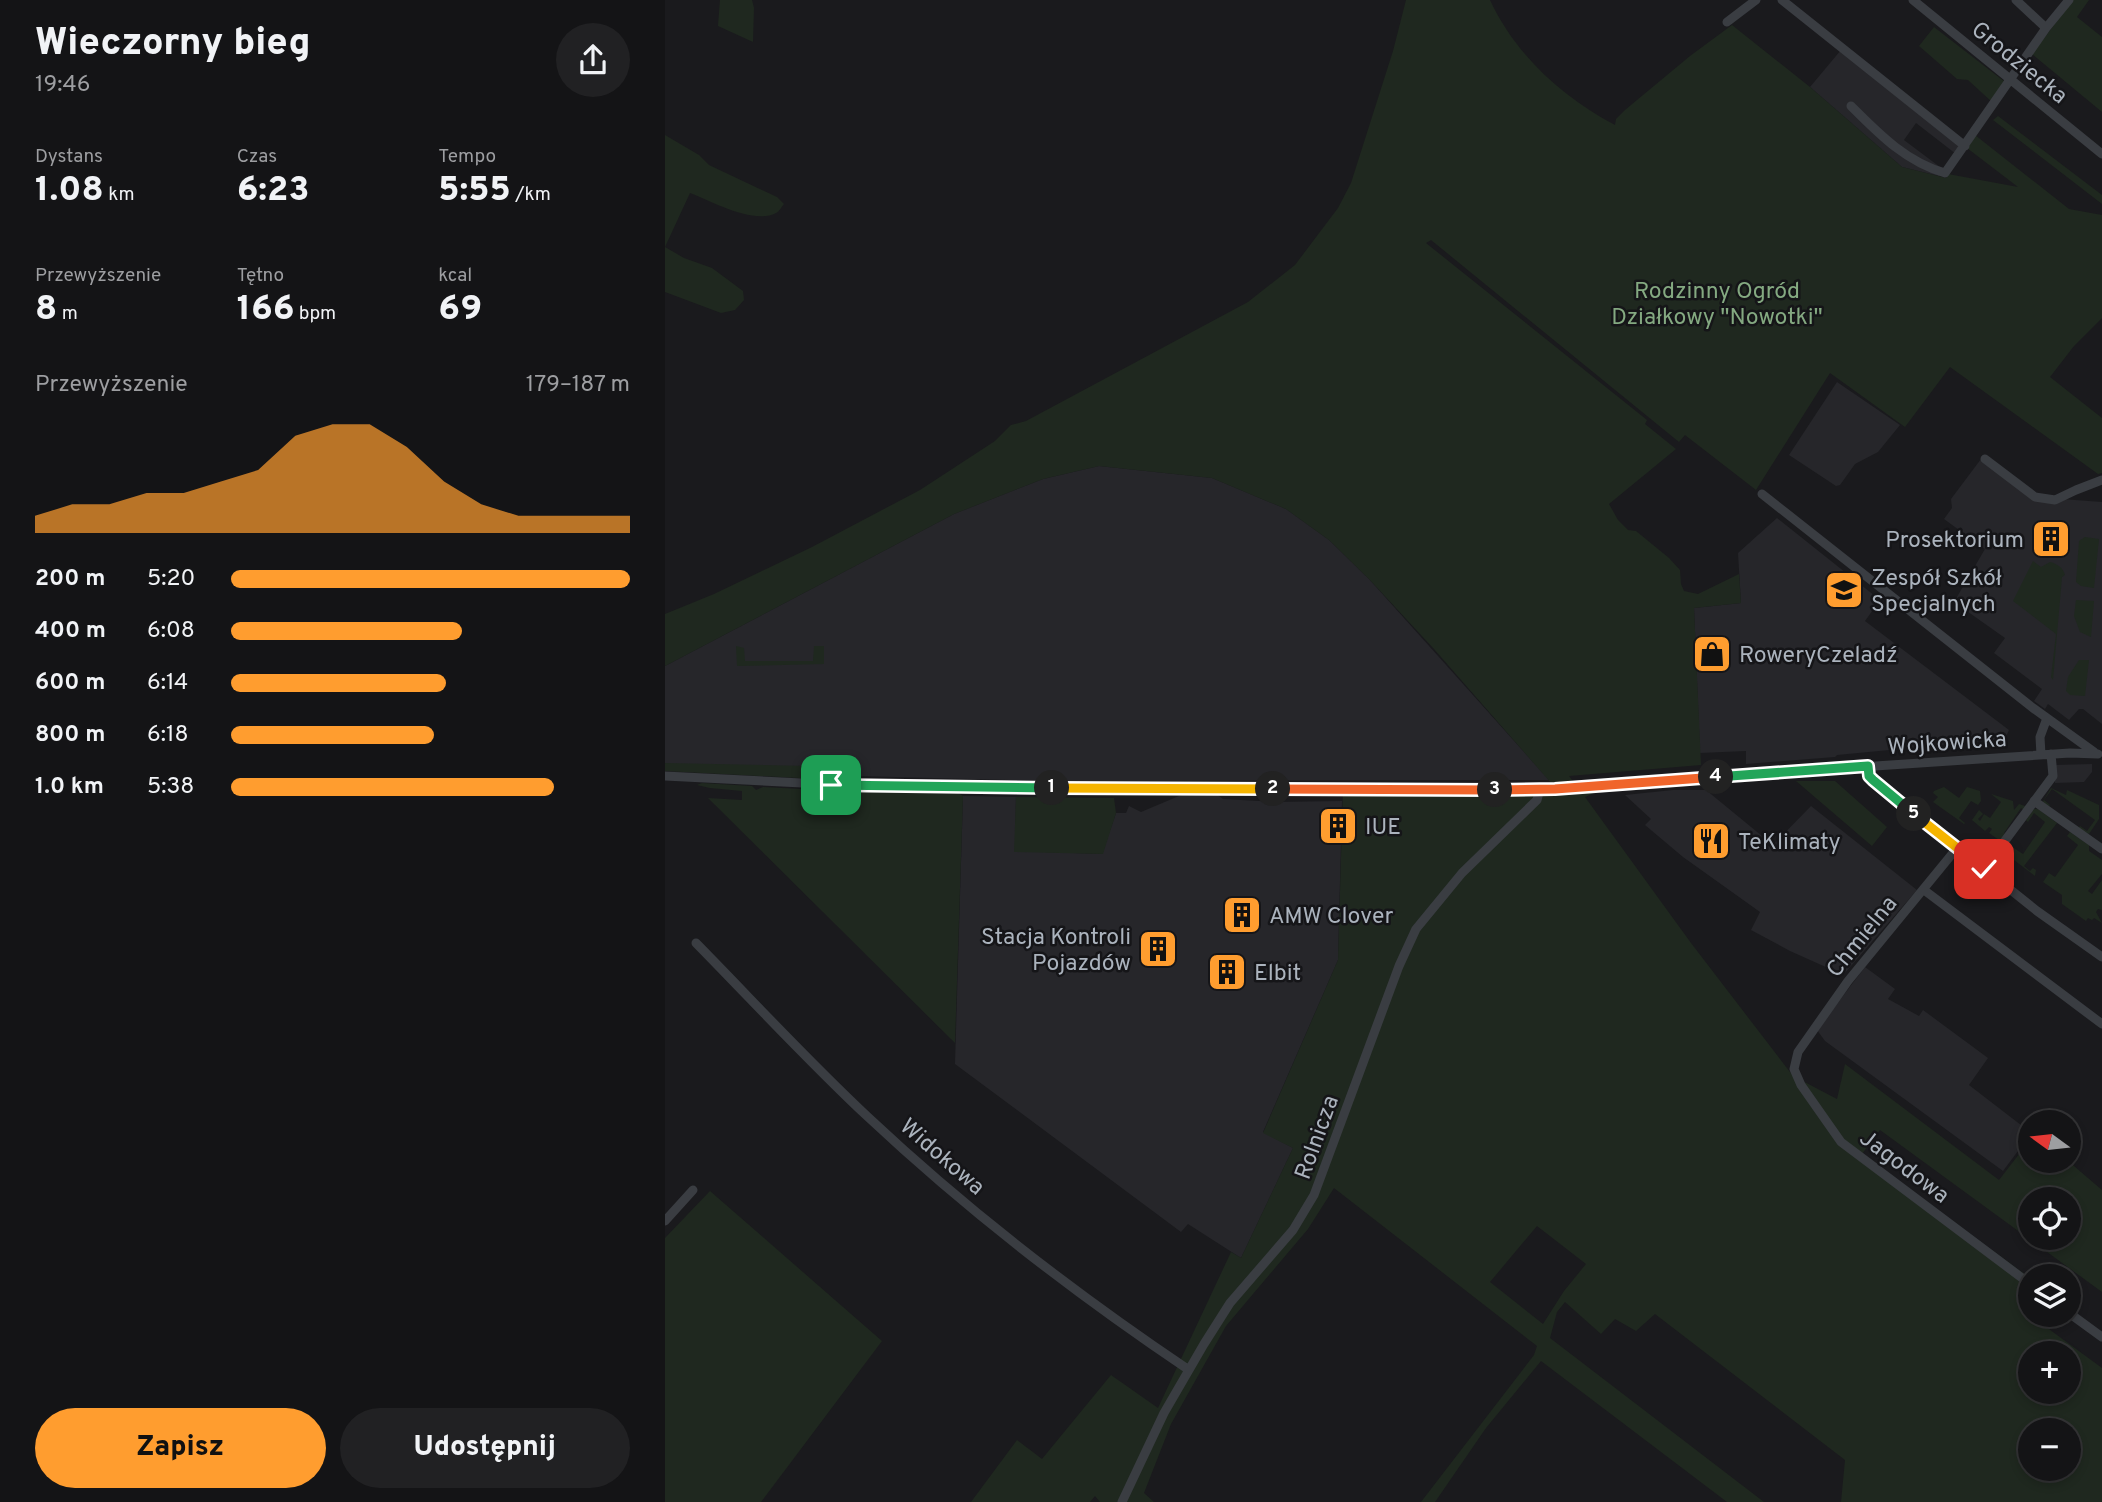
<!DOCTYPE html>
<html lang="pl">
<head>
<meta charset="utf-8">
<style>
  :root { --surface:#141416; --page:#212123; --text:#f1f3f6; --muted:#9d9ea1; --line:#333335; --accent:#ff9d2f }
  body { margin:0; font-family:Overpass,sans-serif; background:var(--page); color:var(--text); height:100vh; display:flex; flex-direction:column; font-size:26px; white-space:nowrap }
  * { box-sizing:border-box; margin:0 }
  p { font-size:23px; color:var(--muted) }
  .icon { flex:none; width:38px; height:38px; fill:none; stroke:currentColor; stroke-width:2; stroke-linecap:round; stroke-linejoin:round }
  .map { position:relative; flex:1; overflow:hidden }
  .details { display:flex; flex-direction:column; background:var(--surface); width:665px }
  .details>* { flex:none }
  .needle { width:46px; rotate:285deg }
  .controls { position:absolute; left:1353px; top:1110px; display:grid; gap:14px }
  .controls a { display:grid; place-items:center; width:63px; height:63px; border-radius:50%; background:var(--surface); box-shadow:0 4px 10px #0003,0 0 0 2px var(--line); font-size:35px }
  .pin { position:absolute; display:grid; place-items:center; width:60px; height:60px; color:#fff; margin:-30px; border-radius:14px; box-shadow:0 4px 10px #0006 }
  .km { position:absolute; width:35px; height:35px; margin:-18px; border-radius:50%; background:#222; color:#fff; font-size:19px; line-height:35px; text-align:center }
  .round { display:grid; place-items:center; flex:none; width:74px; height:74px; border-radius:37px; background:var(--page) }
  .head { display:flex; align-items:center; justify-content:space-between; height:119px; padding:0 35px }
  h1 { font-size:38px; font-weight:800; line-height:52px }
  .metrics { display:grid; grid-template-columns:repeat(3,1fr); gap:10px; height:119px; padding:7px 35px }
  .metrics div { display:grid; align-content:center }
  .metrics b { font-size:35px; font-weight:800 }
  .metrics small { font-size:19px; font-weight:400 }
  .metrics p { font-size:19px }
  .chart { height:196px; padding:14px 35px }
  .chart p { display:flex; justify-content:space-between }
  .chart svg { width:100%; height:126px; margin-top:7px; fill:var(--accent); opacity:.7 }
  .primary-button { display:flex; gap:14px; margin-top:auto; padding:14px 35px }
  .primary-button a { flex:1; height:80px; border-radius:42px; background:var(--accent); color:#111; font-size:28px; font-weight:800; line-height:80px; text-align:center }
  .primary-button a+a { background:var(--page); color:var(--text) }
  ul { padding:0 35px; list-style:none; font-size:23px }
  li { display:grid; grid-template-columns:112px 84px 1fr; align-items:center; height:52px }
  li i { height:18px; border-radius:9px; background:var(--accent) }
  main { display:flex; flex:1; min-height:0 }
  .map>svg:first-child { display:block }
  .built { fill:#26262a }
  .green { fill:#1f281f; fill-rule:evenodd }
  .lines { fill:none; stroke-linecap:round; stroke-linejoin:round }
  .minor { stroke:#3a3d42; stroke-width:9 }
  .split-1-casing { stroke:#fff; stroke-width:14 }
  .split-2-casing { stroke:#fff; stroke-width:14 }
  .split-3-casing { stroke:#fff; stroke-width:14 }
  .split-4-casing { stroke:#fff; stroke-width:14 }
  .split-5-casing { stroke:#fff; stroke-width:14 }
  .split-6-casing { stroke:#fff; stroke-width:14 }
  .split-1 { stroke:#22a559; stroke-width:9 }
  .split-2 { stroke:#f5b400; stroke-width:9 }
  .split-3 { stroke:#f0652b; stroke-width:9 }
  .split-4 { stroke:#f0652b; stroke-width:9 }
  .split-5 { stroke:#22a559; stroke-width:9 }
  .split-6 { stroke:#f5b400; stroke-width:9 }
  .labels { text-anchor:middle; stroke-width:5; stroke-linejoin:round; paint-order:stroke }
  .street-label { font-size:23px; fill:#abb3bd; stroke:#151518 }
  .park-label { font-size:23px; fill:#84a981; stroke:#151518 }
  .poi-label { font-size:23px; fill:#abb3bd; stroke:#151518; text-anchor:start }
</style>
</head>
<body>
<main>
<section class="details">
<div class="head"><div><h1>Wieczorny bieg</h1><p>19:46</p></div><a class="round"><svg class="icon" aria-label="share" viewBox="0 0 24 24"><path d="M12 15V3M7 8l5-5 5 5M5 13v7h14v-7"/></svg></a></div>
<div class="metrics">
<div><p>Dystans</p><b>1.08<small> km</small></b></div>
<div><p>Czas</p><b>6:23</b></div>
<div><p>Tempo</p><b>5:55<small> /km</small></b></div>
</div>
<div class="metrics">
<div><p>Przewyższenie</p><b>8<small> m</small></b></div>
<div><p>Tętno</p><b>166<small> bpm</small></b></div>
<div><p>kcal</p><b>69</b></div>
</div>
<div class="chart"><p><span>Przewyższenie</span>179–187 m</p>
<svg viewBox="0 0 160 44" preserveAspectRatio="none"><path d="M0 44V38L10 34L20 34L30 30L40 30L50 26L60 22L70 10L80 6L90 6L100 14L110 26L120 34L130 38L140 38L150 38L160 38V44z"/></svg>
</div>
<ul>
<li><b>200 m</b>5:20<i style="width:100%"></i></li>
<li><b>400 m</b>6:08<i style="width:58%"></i></li>
<li><b>600 m</b>6:14<i style="width:54%"></i></li>
<li><b>800 m</b>6:18<i style="width:51%"></i></li>
<li><b>1.0 km</b>5:38<i style="width:81%"></i></li>
</ul>
<div class="primary-button"><a>Zapisz</a><a>Udostępnij</a></div>
</section>
<div class="map">
<svg width="1437" height="1502" viewBox="0 0 1437 1502">
  <rect width="100%" height="100%" fill="#1a1a1d"/>
  <!-- built -->
  <path class="built" d="M1176 50 1297 146 1291 154 1251 123 1239 140 1279 170 1274 176 1237 167 1145 87Z
    M1172 382 1235 425 1213 452 1190 464 1175 485 1171 486 1124 455Z
    M1319 455 1372 495 1383 498 1437 502V724L1418 709H1414L1404 720 1383 704 1380 709 1369 701 1377 689 1329 653 1340 638 1289 602 1320 549 1279 519 1287 508 1286 499Z
    M434 466 547 478 621 509 664 540 704 579 884 780 384 781 0 771V666L289 514 378 479Z
    M1112 518 1215 600 1200 621 1344 730 1340 739 1172 755 1170 757 1081 764V751L1035 753 1029 608 1076 603 1073 553Z
    M1427 764V772L1419 782 1390 783 1389 765Z
    M533 788 550 793 558 799 611 802 677 801 673 960 598 1132 628 1148 576 1258 523 1224 516 1232 290 1064 298 796 351 797 350 851 437 854 451 813H461L464 806 476 812Z
    M1008 790H1041L1108 845 1146 806 1252 890 1179 974 1163 968 1125 951 1086 930 1095 912 1018 857 980 825 986 819 960 795Z
    M1200 967 1230 989 1223 999 1254 1016 1258 1010 1323 1058 1304 1085 1365 1132V1135L1338 1171 1160 1041 1152 1030Z"/>
  <!-- green -->
  <path class="green" d="M55 0H87L89 8 88 42 53 26Z
    M741 0H825C850 54 897 97 950 125L951 119 960 110 1025 56 1067 25 1145 87 1237 167 1281 178 1283 174 1353 187 1302 148 1310 135 1404 209 1437 215V318L1409 346 1385 377 1437 418V473L1433 474 1285 367 1240 427 1165 373 1091 490 1020 435 1014 442 766 240 761 243 982 420 980 424 1011 449 944 504 953 520 963 530 971 531 1004 558 1015 570 1016 584 1019 591 1033 594 1074 574 1076 603 1029 608 1036 765 904 776 916 792 929 793 920 797 1026 943 1128 1076 1172 1099 1180 1064 1334 1180 1365 1140V1160H1402L1437 1190V1292L1215 1130 1197 1154 1365 1278V1314H1383L1377 1324 1437 1368V1502H1176L1180 1460 990 1314 971 1331 950 1319 936 1334 900 1302 892 1312 885 1338 1099 1502H1062L876 1361 821 1428 770 1502H756L869 1355 872 1346 669 1188 643 1229 561 1326 506 1424 479 1493 489 1502H435L430 1496 425 1502H306L352 1440 377 1459 446 1375 493 1408 566 1252 576 1258 628 1148 598 1133 673 960 678 789 893 791 769 649 704 579 664 540 621 509 547 478 434 466 378 479 289 514 0 666V614L49 594 147 547 255 490 330 441 346 425 361 421 583 302 630 265 673 208 686 183 728 51ZM1365 1199H1404V1237H1365ZM872 1226 921 1264 899 1291 878 1324 825 1282ZM1365 1353H1404V1391H1365ZM1365 1430H1404V1468H1365Z
    M1408 0H1424L1412 17 1437 37V112L1367 54Z
    M1269 27 1340 82 1327 102 1303 80 1292 79 1254 46Z
    M1333 116 1437 195V204L1328 120Z
    M0 135 34 155 44 165 112 197 119 204C116 207 115 211 111 213 89 225 46 201 25 193L0 247 19 258 47 268 78 291 79 300 70 310 56 313 0 292Z
    M1420 537 1434 539 1429 588 1416 586 1411 582 1414 541Z
    M1368 561 1376 567 1385 562C1393 564 1398 568 1400 575L1397 577 1388 680 1386 677 1391 634 1348 601Z
    M1411 600 1429 601 1426 637 1415 632 1409 616Z
    M71 646 79 648 80 661H148L149 646H159V664L72 666Z
    M1414 660H1424L1420 696 1405 695 1401 691 1403 677Z
    M0 763 145 766H164L153 779 0 771Z
    M1131 781H1170L1222 827 1207 846Z
    M37 783 87 786 91 790 98 787 194 792 293 793 298 796 290 1043 43 798 77 800V791L45 788 32 785Z
    M1279 787 1294 798 1302 787 1315 791 1316 801 1313 805 1306 801 1294 818 1300 823 1299 824 1268 802 1273 797 1268 793 1269 791Z
    M1386 788 1401 795 1402 790 1434 805V819L1424 834 1413 829 1415 826 1422 831 1430 820 1387 789 1379 800 1385 805 1383 807 1377 803Z
    M1326 794 1348 801 1349 810 1354 804 1360 806V811L1356 808 1339 833 1343 836 1337 842 1324 833 1327 829 1324 827 1320 831 1307 820 1314 810 1318 814 1313 819 1315 821 1319 814 1325 818 1336 802Z
    M351 797 449 798 451 813 438 854 349 852Z
    M1369 809H1373L1392 823 1359 866 1365 871 1368 868 1371 870 1370 876 1341 854 1346 846 1358 854 1380 822 1369 813 1363 822 1361 820Z
    M1405 832 1424 845V851L1437 860V874L1423 891 1427 894 1437 880V910L1433 909 1431 912 1437 923 1429 918 1427 920 1423 918 1421 921 1397 904V895L1378 882 1384 873 1390 877 1413 845 1402 836Z
    M45 1191 217 1341 96 1502H0V1238Z"/>
  <g class="lines">
    <!-- minor -->
    <path class="minor" d="M1117 0 1300 146
      M1248 0 1437 154
      M1351 0 1381 28
      M1062 22 1091 0
      M1186 106C1214 134 1241 162 1280 173L1381 28 1404 0
      M1320 459 1370 497 1390 500 1411 490 1437 480
      M1097 494 1368 708 1429 752
      M1376 755 1375 737 1382 718
      M1203 766 1208 780 1372 911 1437 957
      M0 776 197 786 850 790 1405 753 1433 754
      M1369 801 1437 849
      M1292 848 1183 981 1133 1052 1129 1069 1136 1085 1176 1142 1365 1284
      M1319 869 1388 776 1386 754
      M1259 890 1437 1024
      M31 943C88 1001 143 1061 203 1117 302 1210 411 1294 524 1370
      M0 1221 28 1190
      M1404 1313 1437 1337
      M457 1502 499 1413 539 1344 565 1303 628 1230 649 1195 734 966 751 929 797 873 872 800 875 789"/>
  </g>
  <g class="lines">
    <defs>
      <path id="split-1" d="M166 785 387 788"/>
      <path id="split-2" d="M387 788 608 789"/>
      <path id="split-3" d="M608 789 830 790"/>
      <path id="split-4" d="M830 790 890 789 1051 777"/>
      <path id="split-5" d="M1051 777 1203 766 1204 776 1208 780 1249 814"/>
      <path id="split-6" d="M1249 814 1319 869"/>
    </defs>
    <!-- split-1 casing -->
    <use href="#split-1" class="split-1-casing"/>
    <!-- split-2 casing -->
    <use href="#split-2" class="split-2-casing"/>
    <!-- split-3 casing -->
    <use href="#split-3" class="split-3-casing"/>
    <!-- split-4 casing -->
    <use href="#split-4" class="split-4-casing"/>
    <!-- split-5 casing -->
    <use href="#split-5" class="split-5-casing"/>
    <!-- split-6 casing -->
    <use href="#split-6" class="split-6-casing"/>
    <!-- split-1 -->
    <use href="#split-1" class="split-1"/>
    <!-- split-2 -->
    <use href="#split-2" class="split-2"/>
    <!-- split-3 -->
    <use href="#split-3" class="split-3"/>
    <!-- split-4 -->
    <use href="#split-4" class="split-4"/>
    <!-- split-5 -->
    <use href="#split-5" class="split-5"/>
    <!-- split-6 -->
    <use href="#split-6" class="split-6"/>
  </g>
  <!-- icons -->
  <defs>
    <symbol id="building-square" viewBox="-11 -11 22 22"><rect x="-9" y="-9" width="18" height="18" rx="4" fill="#ff9d2f" stroke="#151518"/><path d="M-4-6H4V6H1V3H-1V6H-4ZM-2.5-4.3h1.7v1.8h-1.7ZM.8-4.3h1.7v1.8H.8ZM-2.5-1h1.7V.8h-1.7ZM.8-1h1.7V.8H.8Z" fill="#111"/></symbol>
    <symbol id="school-square" viewBox="-11 -11 22 22"><rect x="-9" y="-9" width="18" height="18" rx="4" fill="#ff9d2f" stroke="#151518"/><path d="M0-5L7-2L0 1L-7-2ZM-4 1L0 2.5L4 1V4Q0 6-4 4Z" fill="#111"/></symbol>
    <symbol id="shop-square" viewBox="-11 -11 22 22"><rect x="-9" y="-9" width="18" height="18" rx="4" fill="#ff9d2f" stroke="#151518"/><path d="M-5-2.5h2.3a2.7 3.5 0 0 1 5.4 0H5L5.5 6h-11ZM-1.5-2.5h3a1.5 2.3 0 0 0-3 0Z" fill="#111"/></symbol>
    <symbol id="restaurant-square" viewBox="-11 -11 22 22"><rect x="-9" y="-9" width="18" height="18" rx="4" fill="#ff9d2f" stroke="#151518"/><path d="M-5-6h1v4h1v-4h1v4h1v-4h1v5L-1.5 .5V6h-2V.5L-5-1ZM5-6V6H3V1.5H1.5Q1.5-4 5-6Z" fill="#111"/></symbol>
  </defs>
  <g fill-rule="evenodd">
    <use href="#building-square" x="1364" y="517" width="44" height="44"/>
    <use href="#school-square" x="1157" y="568" width="44" height="44"/>
    <use href="#shop-square" x="1025" y="632" width="44" height="44"/>
    <use href="#building-square" x="651" y="804" width="44" height="44"/>
    <use href="#restaurant-square" x="1024" y="819" width="44" height="44"/>
    <use href="#building-square" x="555" y="893" width="44" height="44"/>
    <use href="#building-square" x="471" y="927" width="44" height="44"/>
    <use href="#building-square" x="540" y="950" width="44" height="44"/>
  </g>
  <g class="labels">
    <!-- street labels -->
    <g class="street-label">
      <text transform="translate(1355 62) rotate(39)" y="8">Grodziecka</text>
      <text transform="translate(1282 742) rotate(-4)" y="8">Wojkowicka</text>
      <text transform="translate(1196 936) rotate(-51)" y="8">Chmielna</text>
      <text transform="translate(651 1137) rotate(-70)" y="8">Rolnicza</text>
      <text transform="translate(278 1156) rotate(41)" y="8">Widokowa</text>
      <text transform="translate(1240 1166) rotate(37)" y="8">Jagodowa</text>
    </g>
    <!-- park labels -->
    <g class="park-label">
      <text x="1052" y="298">Rodzinny Ogród<tspan x="1052" dy="26">Działkowy "Nowotki"</tspan></text>
    </g>
    <!-- poi labels -->
    <g class="poi-label">
      <text x="1359" y="547" text-anchor="end">Prosektorium</text>
      <text x="1206" y="585">Zespół Szkół<tspan x="1206" dy="26">Specjalnych</tspan></text>
      <text x="1074" y="662">RoweryCzeladź</text>
      <text x="700" y="834">IUE</text>
      <text x="1073" y="849">TeKlimaty</text>
      <text x="604" y="923">AMW Clover</text>
      <text x="466" y="944" text-anchor="end">Stacja Kontroli<tspan x="466" dy="26">Pojazdów</tspan></text>
      <text x="589" y="980">Elbit</text>
    </g>
  </g>
</svg>
<div class="controls">
<a><svg class="needle" viewBox="-14 -14 28 28"><path d="M0-13l5 13h-10z" fill="#e53935"/><path d="M0 13l5-13h-10z" fill="#9d9ea1"/></svg></a>
<a><svg class="icon" aria-label="locate" viewBox="0 0 24 24"><circle cx="12" cy="12" r="6"/><path d="M12 2v4M12 18v4M2 12h4M18 12h4"/></svg></a>
<a><svg class="icon" aria-label="layers" viewBox="0 0 24 24"><path d="M12 4l9 5-9 5-9-5zM3 14l9 5 9-5"/></svg></a>
<a>+</a>
<a>−</a>
</div>
<div class="pin" style="left:166px;top:785px;background:#1e9e55"><svg class="icon" aria-label="arrive" viewBox="0 0 24 24"><path d="M6 21V4h12l-3 4 3 4H6"/></svg></div>
<div class="pin" style="left:1319px;top:869px;background:#d93025"><svg class="icon" aria-label="check" viewBox="0 0 24 24"><path d="M5 12l5 5 9-10"/></svg></div>
<b class="km" style="left:387px;top:788px">1</b>
<b class="km" style="left:608px;top:789px">2</b>
<b class="km" style="left:830px;top:790px">3</b>
<b class="km" style="left:1051px;top:777px">4</b>
<b class="km" style="left:1249px;top:814px">5</b>
</div>
</main>
</body>
</html>
